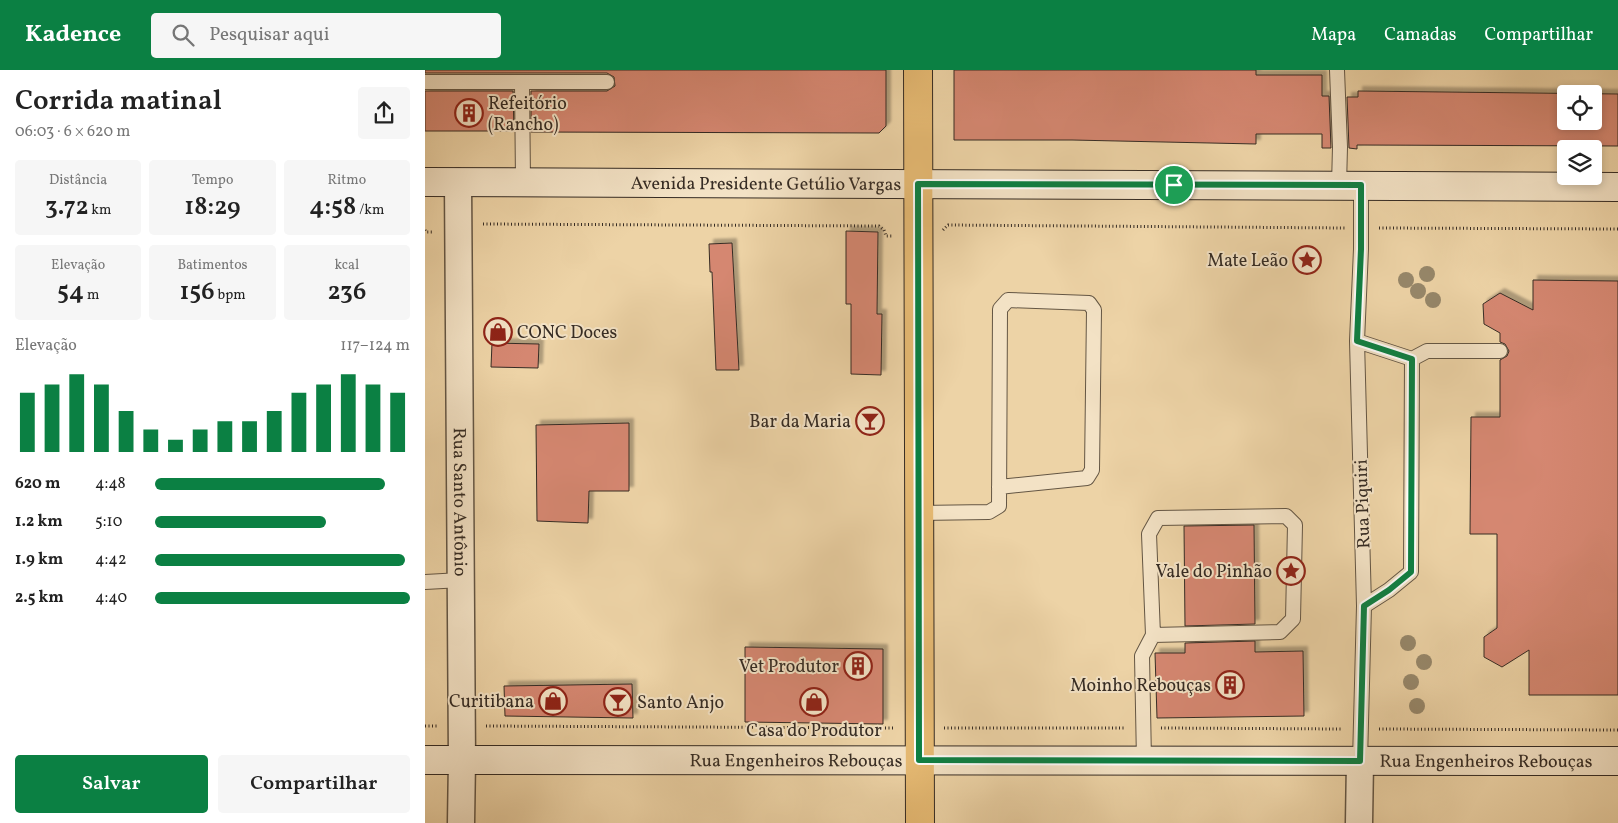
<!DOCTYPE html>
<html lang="pt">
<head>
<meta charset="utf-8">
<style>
  :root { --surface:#fff; --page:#f6f6f6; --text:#222; --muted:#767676; --accent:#0b8043 }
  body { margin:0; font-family:Vollkorn,serif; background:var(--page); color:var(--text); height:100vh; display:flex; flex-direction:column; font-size:19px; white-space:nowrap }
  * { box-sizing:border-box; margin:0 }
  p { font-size:16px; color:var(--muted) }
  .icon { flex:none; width:28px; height:28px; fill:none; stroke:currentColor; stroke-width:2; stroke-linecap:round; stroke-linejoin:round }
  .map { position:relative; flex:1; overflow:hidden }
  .drawer { display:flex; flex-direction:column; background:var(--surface); width:425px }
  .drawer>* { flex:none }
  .buttons { position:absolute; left:1132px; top:15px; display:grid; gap:10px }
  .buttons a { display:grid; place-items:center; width:45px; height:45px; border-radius:5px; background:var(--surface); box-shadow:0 2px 8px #0003; font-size:25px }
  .pin { position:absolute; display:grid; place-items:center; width:42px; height:42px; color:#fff; margin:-21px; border:2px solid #fff; border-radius:50%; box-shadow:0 1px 5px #0007 }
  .round { display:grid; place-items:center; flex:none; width:52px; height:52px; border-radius:5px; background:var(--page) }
  .summary { display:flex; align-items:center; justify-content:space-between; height:85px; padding:0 15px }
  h1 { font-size:28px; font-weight:600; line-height:38px }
  .stats { display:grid; grid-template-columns:repeat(3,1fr); gap:8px; height:85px; padding:5px 15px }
  .stats div { display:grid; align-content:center; border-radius:5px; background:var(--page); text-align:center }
  .stats b { font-size:25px; font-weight:600 }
  .stats small { font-size:14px; font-weight:400 }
  .stats p { font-size:14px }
  .chart { height:140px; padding:10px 15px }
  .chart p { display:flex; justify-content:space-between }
  .chart svg { width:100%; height:90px; margin-top:5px; stroke:var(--accent); stroke-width:6 }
  .action { display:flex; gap:10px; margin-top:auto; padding:10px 15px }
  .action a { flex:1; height:58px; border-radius:5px; background:var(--accent); color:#fff; font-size:20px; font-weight:600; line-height:58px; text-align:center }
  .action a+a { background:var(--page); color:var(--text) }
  ul { padding:0 15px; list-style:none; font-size:16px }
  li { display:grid; grid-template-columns:80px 60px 1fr; align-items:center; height:38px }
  li i { height:12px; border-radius:6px; background:var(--accent) }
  header { display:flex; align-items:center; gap:30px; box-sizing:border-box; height:70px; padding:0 25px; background:var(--accent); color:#fff }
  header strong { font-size:24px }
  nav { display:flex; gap:28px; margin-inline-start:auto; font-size:18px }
  .search { width:350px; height:45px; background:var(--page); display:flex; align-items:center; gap:12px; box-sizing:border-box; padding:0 18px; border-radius:5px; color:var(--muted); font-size:19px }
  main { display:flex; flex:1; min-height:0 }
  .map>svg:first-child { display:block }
  .building { fill:#d58771; stroke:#362c24; fill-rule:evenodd; filter:url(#shadow) }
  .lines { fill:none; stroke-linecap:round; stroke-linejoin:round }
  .service-casing { stroke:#645644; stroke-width:16 }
  .minor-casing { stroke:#645644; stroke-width:29 }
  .secondary-casing { stroke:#362c24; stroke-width:30 }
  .primary-casing { stroke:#362c24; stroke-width:30 }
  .path { stroke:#362c24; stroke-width:3; stroke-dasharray:1 2.5; stroke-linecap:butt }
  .service { stroke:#f3e2c5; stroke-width:14 }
  .minor { stroke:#f3e2c5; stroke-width:26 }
  .secondary { stroke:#f3e2c5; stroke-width:28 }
  .primary { stroke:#e6ba73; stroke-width:28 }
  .tree { fill:#96876a }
  .route-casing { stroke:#fff; stroke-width:10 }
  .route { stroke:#0b8043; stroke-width:6 }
  .labels { text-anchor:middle; stroke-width:4; stroke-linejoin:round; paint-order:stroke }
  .poi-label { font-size:18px; fill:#362c24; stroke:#f3e2c5; text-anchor:end }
  .street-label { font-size:18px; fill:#362c24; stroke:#f3e2c5 }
</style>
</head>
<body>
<header>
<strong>Kadence</strong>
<div class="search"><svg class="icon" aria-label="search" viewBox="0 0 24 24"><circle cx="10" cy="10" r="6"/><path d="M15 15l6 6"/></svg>Pesquisar aqui</div>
<nav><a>Mapa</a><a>Camadas</a><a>Compartilhar</a></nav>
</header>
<main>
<section class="drawer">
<div class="summary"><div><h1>Corrida matinal</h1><p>06:03 · 6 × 620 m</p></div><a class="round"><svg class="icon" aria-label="share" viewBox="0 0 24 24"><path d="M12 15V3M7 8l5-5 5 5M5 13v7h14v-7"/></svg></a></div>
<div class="stats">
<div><p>Distância</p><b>3.72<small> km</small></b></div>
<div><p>Tempo</p><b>18:29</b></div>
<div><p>Ritmo</p><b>4:58<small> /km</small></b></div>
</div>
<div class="stats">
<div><p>Elevação</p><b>54<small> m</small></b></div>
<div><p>Batimentos</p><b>156<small> bpm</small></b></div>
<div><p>kcal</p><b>236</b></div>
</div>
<div class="chart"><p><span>Elevação</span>117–124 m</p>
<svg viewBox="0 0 160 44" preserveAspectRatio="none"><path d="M5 44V15M15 44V11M25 44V6M35 44V11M45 44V24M55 44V33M65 44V38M75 44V33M85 44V29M95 44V29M105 44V24M115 44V15M125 44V11M135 44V6M145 44V11M155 44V15"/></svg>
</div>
<ul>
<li><b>620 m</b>4:48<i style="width:90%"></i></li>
<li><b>1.2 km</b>5:10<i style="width:67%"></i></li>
<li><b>1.9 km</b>4:42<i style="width:98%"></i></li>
<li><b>2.5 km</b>4:40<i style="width:100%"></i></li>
</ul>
<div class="action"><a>Salvar</a><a>Compartilhar</a></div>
</section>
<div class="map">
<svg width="1193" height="753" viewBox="0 0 1193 753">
  <defs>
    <filter id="shadow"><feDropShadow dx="4.5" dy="-4.5" stdDeviation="1" flood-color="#0004"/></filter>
  </defs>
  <rect width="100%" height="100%" fill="#edd3a6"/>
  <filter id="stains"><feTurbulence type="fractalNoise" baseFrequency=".004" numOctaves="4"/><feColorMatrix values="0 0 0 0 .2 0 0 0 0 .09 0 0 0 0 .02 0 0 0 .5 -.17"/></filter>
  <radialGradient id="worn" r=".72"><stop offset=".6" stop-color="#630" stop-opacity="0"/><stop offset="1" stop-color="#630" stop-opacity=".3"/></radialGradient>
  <!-- building -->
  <path class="building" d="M0 0H461V56L454 63 106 62V21H182L190 16 189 7 182 3H0Z
    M529 0H831V5H897V26H904L906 78H897V64H831V74L647 70H529Z
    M0 21H88L89 61H0Z
    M933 21 1193 24V76L932 75V79L924 78 922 27H933ZM1141 24H1169V51H1141Z
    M421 161 453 162 452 244H457L456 305 426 304V234H421Z
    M307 173 314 300H291L287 202H285L284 174Z
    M1108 210 1193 211V625H1104V580L1077 597 1059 587V567L1072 558V464H1045L1046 347H1075V290L1082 286 1084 281 1080 274 1075 272V263L1059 254 1058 234 1075 223 1108 240Z
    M67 273 114 274 113 298 66 297Z
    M204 353V421H164L163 453 112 451 111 355Z
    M829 455 830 554 760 556 759 456Z
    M830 571V582L878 581 879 646 732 648 730 583H760V573Z
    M320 577 458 579V654L320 652Z
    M207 614 208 648 80 646 79 616Z"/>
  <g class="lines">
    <defs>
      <path id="service" d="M912 0 915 77 914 115
        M0 12H97L98 112
        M97 12H182
        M932 271 987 289 986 502 964 520 939 536
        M987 289 1002 281H1075
        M494 443 564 442 574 436 575 239 583 230 664 233 669 240 667 400 662 408 574 417
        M0 512 36 510
        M719 691 717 586 728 565 724 464 733 448 861 446 870 455 868 549 855 562 728 565
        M935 691 939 536 932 271 936 179V115"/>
      <g id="minor">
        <path id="s1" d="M33 112 37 690 36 753"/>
        <path d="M934 753 935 691"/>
      </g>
      <g id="secondary">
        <path id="s2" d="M0 112 1193 117"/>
        <path id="s3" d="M0 690 1193 691"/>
      </g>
      <path id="primary" d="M493 0 495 753"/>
    </defs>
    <!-- service casing -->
    <use href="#service" class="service-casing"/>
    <!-- minor casing -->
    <use href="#minor" class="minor-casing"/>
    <!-- secondary casing -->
    <use href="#secondary" class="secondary-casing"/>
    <!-- primary casing -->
    <use href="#primary" class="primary-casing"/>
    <!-- path -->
    <path class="path" d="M58 154 454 156 459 160 461 166H468
      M954 158 1193 159
      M0 160 1 162H9
      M518 160 523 155 920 158
      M0 656H12
      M61 656 470 658
      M519 658H700
      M736 658 917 659
      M954 659 1193 660"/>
    <!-- service -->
    <use href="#service" class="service"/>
    <!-- minor -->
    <use href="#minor" class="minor"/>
    <!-- secondary -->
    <use href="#secondary" class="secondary"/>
    <!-- primary -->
    <use href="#primary" class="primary"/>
  </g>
  <!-- trees -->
  <g class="tree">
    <circle cx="1002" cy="204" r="8"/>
    <circle cx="981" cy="210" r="8"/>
    <circle cx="993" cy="221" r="8"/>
    <circle cx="1008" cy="230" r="8"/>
    <circle cx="983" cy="573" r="8"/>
    <circle cx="999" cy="592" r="8"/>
    <circle cx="986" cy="612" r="8"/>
    <circle cx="992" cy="636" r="8"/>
  </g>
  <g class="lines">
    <defs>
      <path id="route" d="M493 114 936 115V179L932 271 987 289 986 502 964 520 939 536 935 691 494 690Z"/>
    </defs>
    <!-- route casing -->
    <use href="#route" class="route-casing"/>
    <!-- route -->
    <use href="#route" class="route"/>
  </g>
  <!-- icons -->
  <defs>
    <symbol id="building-ring" viewBox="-11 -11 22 22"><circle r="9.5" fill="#f3e2c5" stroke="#8f2418" stroke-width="1.5"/><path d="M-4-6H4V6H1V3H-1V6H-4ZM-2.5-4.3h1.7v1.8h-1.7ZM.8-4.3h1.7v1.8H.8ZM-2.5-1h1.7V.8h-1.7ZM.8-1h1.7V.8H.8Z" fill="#8f2418"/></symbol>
    <symbol id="sight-ring" viewBox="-11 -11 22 22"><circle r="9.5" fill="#f3e2c5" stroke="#8f2418" stroke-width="1.5"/><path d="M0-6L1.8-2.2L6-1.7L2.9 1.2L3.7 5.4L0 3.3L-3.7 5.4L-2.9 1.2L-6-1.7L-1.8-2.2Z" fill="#8f2418"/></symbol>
    <symbol id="shop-ring" viewBox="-11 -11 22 22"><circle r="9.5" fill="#f3e2c5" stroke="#8f2418" stroke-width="1.5"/><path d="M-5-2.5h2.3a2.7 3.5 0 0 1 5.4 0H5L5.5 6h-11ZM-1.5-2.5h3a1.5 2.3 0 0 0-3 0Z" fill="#8f2418"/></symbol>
    <symbol id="bar-ring" viewBox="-11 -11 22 22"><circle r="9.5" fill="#f3e2c5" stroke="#8f2418" stroke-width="1.5"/><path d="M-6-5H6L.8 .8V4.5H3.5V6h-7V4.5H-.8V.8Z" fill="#8f2418"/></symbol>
  </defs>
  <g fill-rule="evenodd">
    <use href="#building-ring" x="28" y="27" width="32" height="32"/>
    <use href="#sight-ring" x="866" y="174" width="32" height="32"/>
    <use href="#shop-ring" x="57" y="246" width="32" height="32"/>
    <use href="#bar-ring" x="429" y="335" width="32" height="32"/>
    <use href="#sight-ring" x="850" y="485" width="32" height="32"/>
    <use href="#building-ring" x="417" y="580" width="32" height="32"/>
    <use href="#building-ring" x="789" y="599" width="32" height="32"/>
    <use href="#shop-ring" x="112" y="615" width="32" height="32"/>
    <use href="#bar-ring" x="177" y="616" width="32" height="32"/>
    <use href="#shop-ring" x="373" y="616" width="32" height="32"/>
  </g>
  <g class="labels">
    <!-- poi labels -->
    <g class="poi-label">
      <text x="63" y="39" text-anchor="start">Refeitório<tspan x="63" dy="21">(Rancho)</tspan></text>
      <text x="863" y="196">Mate Leão</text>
      <text x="92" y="268" text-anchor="start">CONC Doces</text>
      <text x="426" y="357">Bar da Maria</text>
      <text x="847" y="507">Vale do Pinhão</text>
      <text x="414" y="602">Vet Produtor</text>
      <text x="786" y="621">Moinho Rebouças</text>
      <text x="109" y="637">Curitibana</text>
      <text x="212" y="638" text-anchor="start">Santo Anjo</text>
      <text x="389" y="666" text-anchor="middle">Casa do Produtor</text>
    </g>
    <!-- street labels -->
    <g class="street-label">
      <text dy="6" stroke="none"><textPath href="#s2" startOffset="341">Avenida Presidente Getúlio Vargas</textPath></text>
      <text dy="6" stroke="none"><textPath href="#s1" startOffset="320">Rua Santo Antônio</textPath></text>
      <text transform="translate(937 434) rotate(-92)" y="6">Rua Piquiri</text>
      <text dy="6" stroke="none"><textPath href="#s3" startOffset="371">Rua Engenheiros Rebouças</textPath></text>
      <text dy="6" stroke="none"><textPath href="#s3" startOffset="1061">Rua Engenheiros Rebouças</textPath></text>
    </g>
  </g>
  <rect width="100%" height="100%" filter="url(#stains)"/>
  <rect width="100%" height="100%" fill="url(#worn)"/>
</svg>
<div class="buttons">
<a><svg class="icon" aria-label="locate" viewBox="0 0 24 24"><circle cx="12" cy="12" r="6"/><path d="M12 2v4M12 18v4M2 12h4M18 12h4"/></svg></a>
<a><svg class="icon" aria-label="layers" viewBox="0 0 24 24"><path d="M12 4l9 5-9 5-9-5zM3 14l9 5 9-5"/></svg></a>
</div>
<div class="pin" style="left:749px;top:115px;background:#1e9e55"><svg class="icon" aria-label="arrive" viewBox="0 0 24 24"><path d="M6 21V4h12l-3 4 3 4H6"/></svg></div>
</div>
</main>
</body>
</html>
